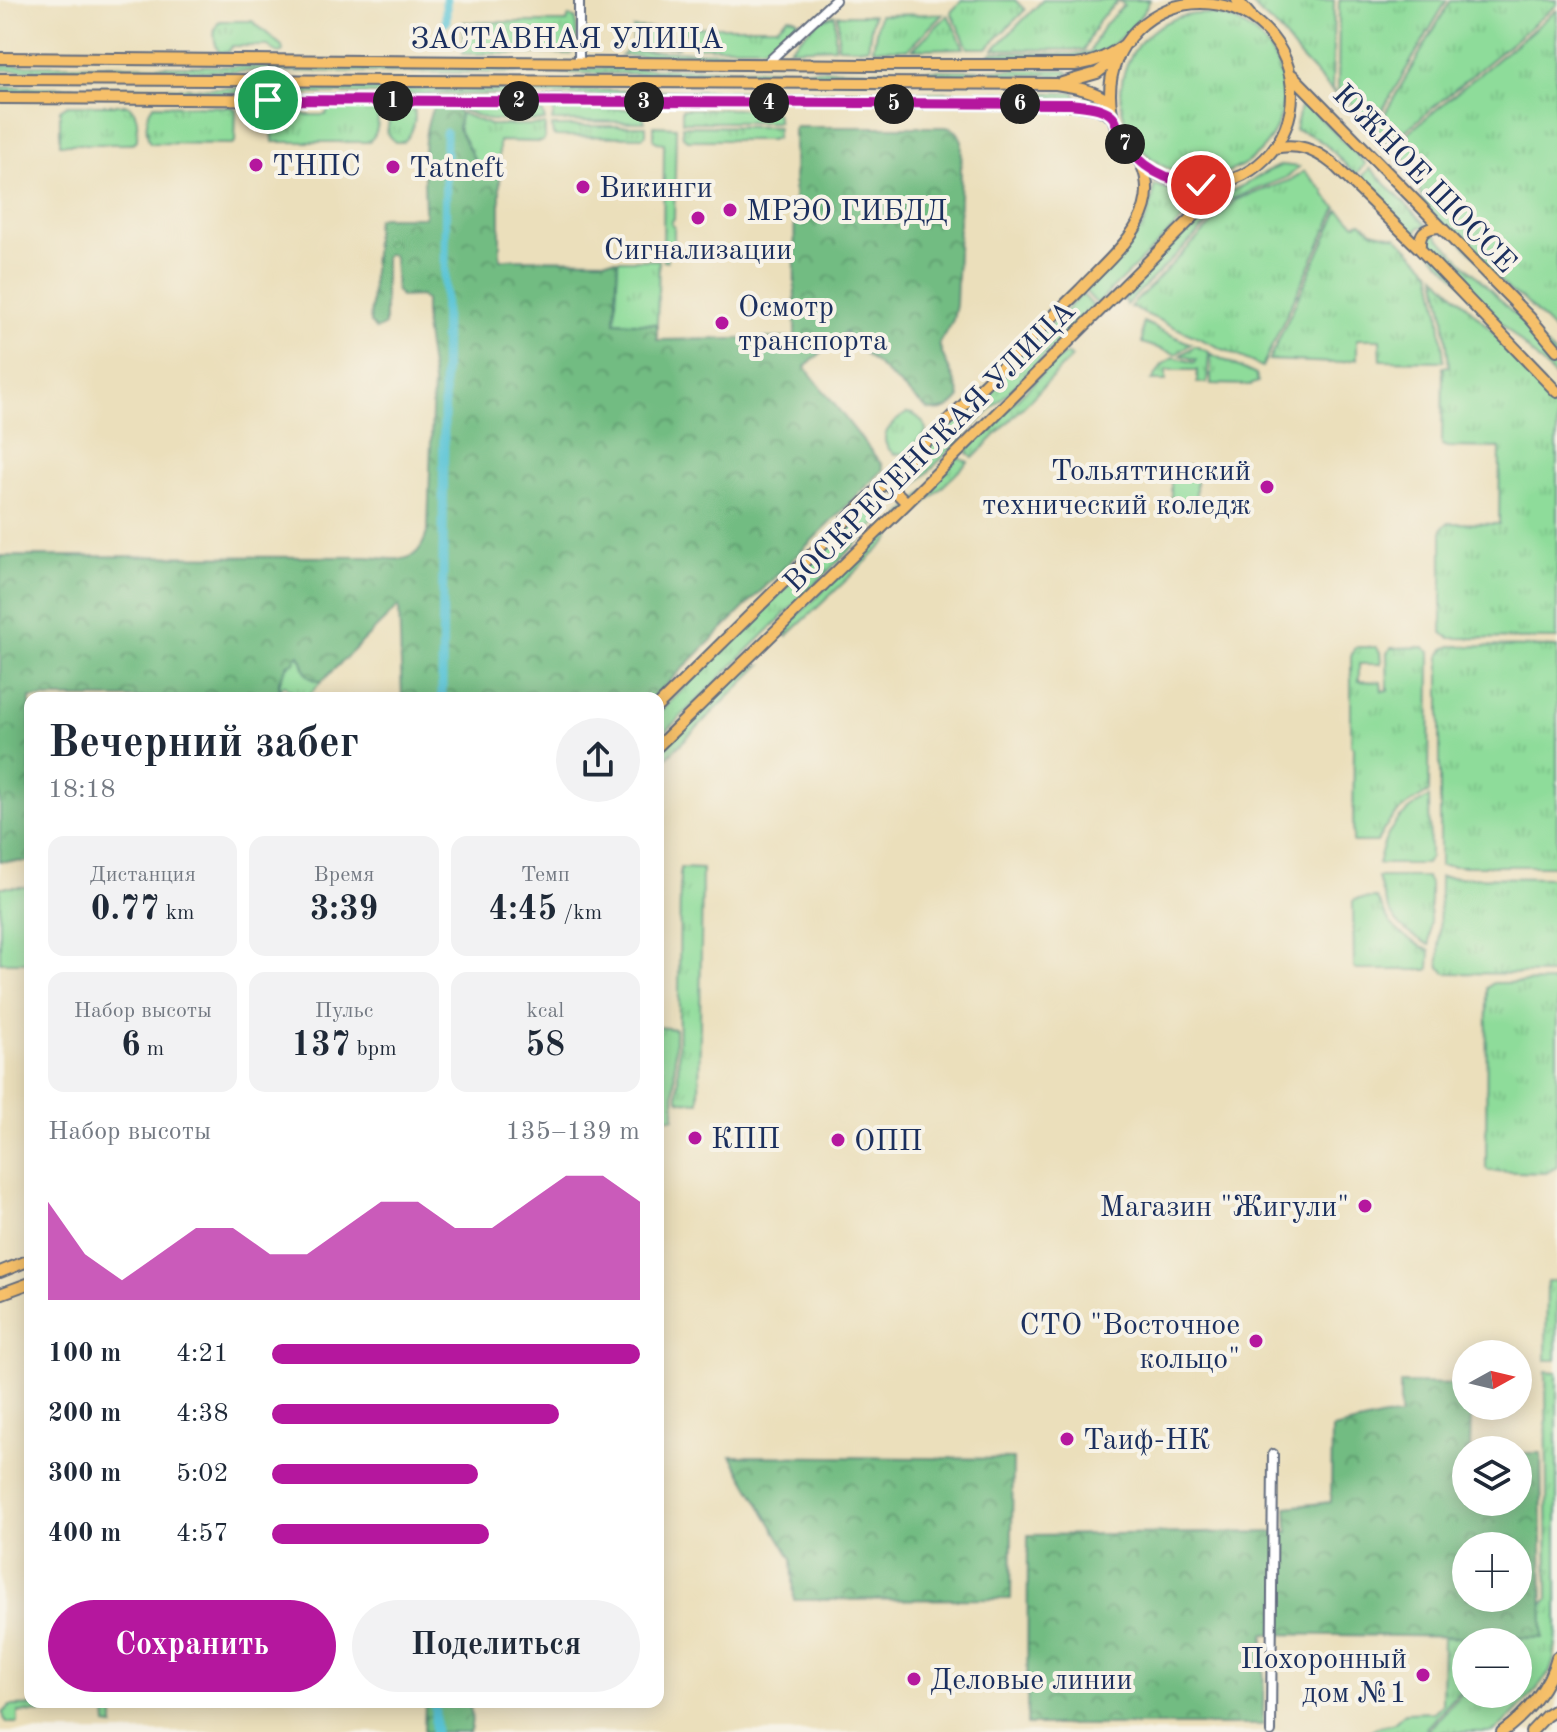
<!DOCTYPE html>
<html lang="ru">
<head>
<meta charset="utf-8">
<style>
  :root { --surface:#fff; --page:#f2f2f3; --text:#1f2937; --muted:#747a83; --accent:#b5179e }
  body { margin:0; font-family:"Old Standard TT",serif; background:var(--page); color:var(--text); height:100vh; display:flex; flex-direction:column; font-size:30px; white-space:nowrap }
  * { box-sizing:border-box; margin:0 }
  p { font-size:26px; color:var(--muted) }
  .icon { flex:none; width:44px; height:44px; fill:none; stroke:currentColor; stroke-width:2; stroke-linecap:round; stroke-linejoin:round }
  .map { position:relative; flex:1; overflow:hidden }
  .panel { position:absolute; left:24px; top:692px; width:640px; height:1016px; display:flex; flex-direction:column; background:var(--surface); border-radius:16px; box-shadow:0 4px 20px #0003 }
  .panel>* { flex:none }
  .needle { width:52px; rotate:82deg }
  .controls { position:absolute; left:1452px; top:1340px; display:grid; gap:16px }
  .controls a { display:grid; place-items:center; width:80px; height:80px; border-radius:50%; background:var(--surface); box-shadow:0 4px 20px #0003; font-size:40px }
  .pin { position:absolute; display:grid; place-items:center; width:68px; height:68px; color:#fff; margin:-34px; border:4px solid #fff; border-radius:50%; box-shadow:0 2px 8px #0007 }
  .km { position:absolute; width:40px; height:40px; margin:-20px; border-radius:50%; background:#222; color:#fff; font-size:22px; line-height:40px; text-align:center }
  .round { display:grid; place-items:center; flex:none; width:84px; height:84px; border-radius:42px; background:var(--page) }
  .head { display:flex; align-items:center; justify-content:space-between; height:136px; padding:0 24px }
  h1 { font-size:44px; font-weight:700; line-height:60px }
  .metrics { display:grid; grid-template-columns:repeat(3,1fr); gap:12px; height:136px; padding:8px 24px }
  .metrics div { display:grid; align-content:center; border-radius:16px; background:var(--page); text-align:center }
  .metrics b { font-size:34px; font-weight:700 }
  .metrics small { font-size:22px; font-weight:400 }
  .metrics p { font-size:22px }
  .chart { height:224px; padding:16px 24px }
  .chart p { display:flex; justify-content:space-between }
  .chart svg { width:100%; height:144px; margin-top:8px; fill:var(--accent); opacity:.7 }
  .action { display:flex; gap:16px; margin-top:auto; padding:16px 24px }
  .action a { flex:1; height:92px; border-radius:48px; background:var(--accent); color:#fff; font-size:32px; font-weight:700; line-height:92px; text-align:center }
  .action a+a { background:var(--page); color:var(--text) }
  ul { padding:0 24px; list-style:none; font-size:26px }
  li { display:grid; grid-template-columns:128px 96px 1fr; align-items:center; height:60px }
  li i { height:20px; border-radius:10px; background:var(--accent) }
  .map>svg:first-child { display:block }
  .grass { fill:url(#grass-tufts); stroke:#54867c; stroke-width:2 }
  .forest { fill:url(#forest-crowns); stroke:#467670; stroke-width:2; fill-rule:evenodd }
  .pitch { fill:#8edc9a; stroke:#54867c; stroke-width:2 }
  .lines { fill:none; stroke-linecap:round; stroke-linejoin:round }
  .canal { stroke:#5ac4d6; stroke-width:9 }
  .minor-casing { stroke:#646d7f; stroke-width:12 }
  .major-casing { stroke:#646d7f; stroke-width:14 }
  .minor { stroke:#fff; stroke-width:8 }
  .major { stroke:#f6c06b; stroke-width:10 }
  .route-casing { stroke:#fff; stroke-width:16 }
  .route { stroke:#b5179e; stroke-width:10 }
  .poi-dot { fill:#b5179e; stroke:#f7f3e8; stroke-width:3 }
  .labels { text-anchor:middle; stroke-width:8; stroke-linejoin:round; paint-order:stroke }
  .street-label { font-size:30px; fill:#1b2f5e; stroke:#f7f3e8 }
  .poi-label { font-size:30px; fill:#1b2f5e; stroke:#f7f3e8; text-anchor:start }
</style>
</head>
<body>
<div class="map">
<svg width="1557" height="1732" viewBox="0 0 1557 1732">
  <defs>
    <pattern id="grass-tufts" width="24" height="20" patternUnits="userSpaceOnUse" patternTransform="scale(2)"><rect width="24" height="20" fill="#8edc9a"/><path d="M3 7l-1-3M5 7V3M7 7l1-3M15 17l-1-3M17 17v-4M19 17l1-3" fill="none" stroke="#7abd87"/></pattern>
    <pattern id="forest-crowns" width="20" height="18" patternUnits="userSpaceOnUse" patternTransform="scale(2)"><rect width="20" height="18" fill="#72bc82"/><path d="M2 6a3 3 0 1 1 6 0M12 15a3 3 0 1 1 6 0" fill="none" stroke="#5d996e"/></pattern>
  </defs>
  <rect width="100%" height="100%" fill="#f7f3e8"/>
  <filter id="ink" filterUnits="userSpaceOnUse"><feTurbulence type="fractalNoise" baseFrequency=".0125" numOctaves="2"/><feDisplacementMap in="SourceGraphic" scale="16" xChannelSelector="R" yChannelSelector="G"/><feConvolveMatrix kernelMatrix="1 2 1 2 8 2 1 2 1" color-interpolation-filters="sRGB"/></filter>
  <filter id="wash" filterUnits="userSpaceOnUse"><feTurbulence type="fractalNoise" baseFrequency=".006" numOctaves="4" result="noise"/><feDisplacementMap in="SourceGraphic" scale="32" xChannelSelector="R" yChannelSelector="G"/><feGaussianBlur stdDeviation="1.8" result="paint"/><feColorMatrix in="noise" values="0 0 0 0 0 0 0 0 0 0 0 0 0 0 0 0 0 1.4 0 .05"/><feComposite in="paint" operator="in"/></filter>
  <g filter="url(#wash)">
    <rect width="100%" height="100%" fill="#ebdfbb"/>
    <!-- grass -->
    <path class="grass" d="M962 0H1015L1025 10 987 48H968L951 12Z
      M1043 0H1119L1099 20 1084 50 994 49Z
      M1119 0H1150C1138 24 1113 51 1085 57 1069 60 1050 58 1034 58 1020 57 1004 59 990 56V54L994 52 1072 54 1090 52 1103 27 1124 5Z
      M1248 0H1334L1332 89 1366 127 1300 57 1278 29 1262 15Z
      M1339 0H1447L1373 126 1338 89Z
      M1451 0H1557V5L1389 144 1376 129Z
      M1557 10 1555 144 1557 147V334L1522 298 1511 292 1425 206 1409 163 1392 146Z
      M1121 95a81 81 0 1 1 162 0a81 81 0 1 1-162 0Z
      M943 14 908 49H873L879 15Z
      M835 15V47L789 49 818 21Z
      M838 15H873L868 48 838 47Z
      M948 15 964 48 913 49Z
      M569 16 576 19C576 31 580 46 570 54H463V22H567Z
      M788 17 795 18 799 22 772 47H697L681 27H777Z
      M220 21H252L282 46 283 51C277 56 273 49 268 46H232L228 52 219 53C214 42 211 30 220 21Z
      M633 28H661L678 47H633Z
      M626 51 773 52 769 56H621Z
      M0 65 866 70V75L0 70Z
      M871 70H1065L1070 73 1065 75H871Z
      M0 87 866 92 867 97 0 92Z
      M872 92 1074 93 1077 96 1074 98 872 97Z
      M1302 100 1366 164 1355 175C1338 157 1321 134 1295 130Z
      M68 105H128C140 113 137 127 137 140L132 144H60V110Z
      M154 105 233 107 236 110 235 142 232 144 150 143C145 133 145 113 154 105Z
      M281 106H287L303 111 304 115H326L327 111 339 106 372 107 378 113C378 124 378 137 367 142H273C273 129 268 112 281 106Z
      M408 106 414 109C417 119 412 136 403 142H395L387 133 390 115 394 109Z
      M453 107 536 108 543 113 545 121 489 120Z
      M558 108 634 109 643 115 645 122 552 121 554 111Z
      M682 109H769L776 113 778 122H682Z
      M460 113 490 125H545V138L543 141 540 142 499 141V172H484L479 168 458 128Z
      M552 126H646V134L643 137 556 136 553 135Z
      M654 126 676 127 674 219 672 220V226H674V245H667V261H663L664 143 657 142 654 140Z
      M682 126 778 127 776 138 770 140H688L683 137Z
      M1282 165 1299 167 1288 177 1232 199 1126 305 1124 299 1133 290 1141 275 1221 196 1250 182 1266 172Z
      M1370 168 1427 226 1419 227 1416 236 1360 179Z
      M1304 171 1324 191 1326 197 1337 208 1262 367 1130 307 1235 200 1291 180Z
      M1154 185 1190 195 1208 194 1097 304 1085 291C1115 261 1153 231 1154 185Z
      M1339 210 1356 224 1361 222 1372 231 1397 237 1431 271 1439 311 1444 361 1381 360 1380 339H1357V359L1335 363 1269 360Z
      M1431 232 1434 233 1557 357V379L1423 244V238Z
      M618 260H659L657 324 615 323Z
      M1436 275 1526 365 1542 383 1557 405V639L1450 638 1442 633V528L1448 523 1499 524 1500 448 1447 447 1442 445 1443 367 1449 366 1444 316Z
      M1082 294 1094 307 912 488 902 489 897 483 899 475Z
      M1143 322 1191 344 1176 354 1142 343Z
      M1195 346 1209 352 1207 383H1197V370H1166V381H1152L1162 365 1174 357 1195 363 1196 360 1181 355Z
      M1065 354H1069L1072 357 973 458 968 453V448L1055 361Z
      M1211 354 1256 375 1258 382 1251 385 1211 384Z
      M907 413C916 413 926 423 926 432L906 453 894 454C874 438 891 423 907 413Z
      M959 457 968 462 901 527V515Z
      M1171 466H1196V506H1171Z
      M876 498H883L888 501 889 511 658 739V714Z
      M889 527 891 529 892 534 889 540 787 636 785 634 791 622Z
      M1451 646 1557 647V866H1440V656L1444 649Z
      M1357 647H1376L1380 652 1381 664H1359V681L1381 682 1382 691 1388 690 1387 653 1391 648 1423 647 1430 652 1429 792C1404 806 1389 816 1377 842H1353L1354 747 1351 745V657L1354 649Z
      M299 655 311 678 321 682 306 698H299L284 685 279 691C279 675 287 664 299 655Z
      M761 665 667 757 660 750 745 667Z
      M1429 797 1430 857 1426 864H1378C1386 828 1398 815 1429 797Z
      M680 868 702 869 699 1102 681 1101 678 1099Z
      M1378 877H1426L1430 883V945C1395 928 1387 914 1378 877Z
      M1440 877 1557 878V974L1445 973 1440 967 1439 961Z
      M1376 898C1382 905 1384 915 1390 922 1400 935 1415 943 1430 951L1429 968 1428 970H1356L1354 968 1353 901 1357 899Z
      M1557 982V1167L1546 1173 1489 1171 1486 1168 1487 988 1493 983Z
      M658 1027 675 1029 674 1118H658Z
      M1547 1281H1557L1556 1360H1546Z
      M1546 1371 1557 1372V1632L1554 1659 1550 1672 1536 1690 1514 1714 1493 1732H1368L1375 1728 1394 1723 1405 1713 1434 1712 1442 1704 1443 1637 1509 1638 1505 1642H1466V1685L1426 1728 1428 1730 1466 1689V1694H1518V1642H1509L1548 1599Z
      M58 1702H114V1726L107 1725 106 1710 56 1709 55 1713 18 1712V1723H7L5 1721 3 1713 10 1706 57 1705Z"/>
    <!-- forest -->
    <path class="forest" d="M434 106H448L460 113 458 128 479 168 484 172H500V259L618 260 615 322 657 324V340L795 338 794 127H946C956 129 959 132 962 142L956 305 953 320 939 343C943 362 956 378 960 397 950 409 942 413 927 409L862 351 845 332 805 367 882 465 883 470 653 698H402L399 606 321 682C297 673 309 670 299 655L296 657 294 663 288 664 279 681V691L273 698H30V862L0 861V556L367 557C399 559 418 568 428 529L433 382 425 326V300L420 296 401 297 396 290 394 258 392 255H388L385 257V325L376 330 370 322 376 220 381 217H425C425 186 419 132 434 106Z
      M1400 1383 1466 1384V1406H1471L1470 1450H1466V1502H1518V1453H1541L1543 1638 1264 1634 1263 1725H1027L1028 1535 1288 1532 1287 1507 1331 1502 1332 1429 1384 1417 1400 1416ZM1466 1546H1518V1598H1466Z
      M731 1456 1013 1459 1011 1599 794 1600 792 1559Z
      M425 1702H468C472 1710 473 1724 469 1732H424Z"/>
    <!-- pitch -->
    <path class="pitch" d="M0 887H30V962H0Z"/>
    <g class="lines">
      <!-- canal -->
      <path class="canal" d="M446 22V0
        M442 698 446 133
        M435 1732V1702"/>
    </g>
  </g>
  <g filter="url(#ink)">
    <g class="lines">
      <defs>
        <path id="minor" d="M579 0V62
          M766 64 835 0
          M1271 1732 1273 1454"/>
        <path id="major" d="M1237 0 1250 15
          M1110 94a91 91 0 1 1 182 0a91 91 0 1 1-182 0Z
          M0 58 869 65H1075C1096 63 1112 54 1128 42
          M1292 75 1530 318 1557 350
          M0 79 1056 84C1075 87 1094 90 1110 102
          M1062 83 1097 73 1115 59
          M0 98 1071 104 1097 108 1113 117
          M1274 148C1298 143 1314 149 1333 164L1420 249 1557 392
          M1420 249C1419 233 1424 228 1439 227
          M886 482 907 503
          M658 706 1081 289C1113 255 1165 215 1141 163
          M658 746 907 503 1210 200 1233 179
          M0 1272 30 1260
          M0 1294 30 1283
          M1502 1732C1526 1715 1550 1686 1557 1657
          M1531 1732 1546 1716 1557 1709"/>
      </defs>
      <!-- minor casing -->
      <use href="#minor" class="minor-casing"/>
      <!-- major casing -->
      <use href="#major" class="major-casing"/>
      <!-- minor -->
      <use href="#minor" class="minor"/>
      <!-- major -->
      <use href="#major" class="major"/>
    </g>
  </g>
  <g class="lines" filter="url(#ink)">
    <defs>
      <path id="route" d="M268 100 1071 104C1083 106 1104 106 1113 117 1117 123 1119 133 1123 140 1141 169 1168 182 1201 185"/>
    </defs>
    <!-- route casing -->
    <use href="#route" class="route-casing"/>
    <!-- route -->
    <use href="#route" class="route"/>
  </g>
  <!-- markers -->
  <g class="poi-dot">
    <circle cx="256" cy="165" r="8"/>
    <circle cx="393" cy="167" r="8"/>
    <circle cx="583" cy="187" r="8"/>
    <circle cx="730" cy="210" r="8"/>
    <circle cx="698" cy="218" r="8"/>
    <circle cx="722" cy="323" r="8"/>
    <circle cx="1267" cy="487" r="8"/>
    <circle cx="695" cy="1138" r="8"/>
    <circle cx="838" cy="1140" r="8"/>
    <circle cx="1365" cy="1206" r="8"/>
    <circle cx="1256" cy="1341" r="8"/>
    <circle cx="1067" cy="1439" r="8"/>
    <circle cx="1423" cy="1675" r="8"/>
    <circle cx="914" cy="1679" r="8"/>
  </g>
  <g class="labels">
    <!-- street labels -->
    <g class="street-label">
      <text x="567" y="48">ЗАСТАВНАЯ УЛИЦА</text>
      <text transform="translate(1425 178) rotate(46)" y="10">ЮЖНОЕ ШОССЕ</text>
      <text transform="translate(929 446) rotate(-45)" y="10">ВОСКРЕСЕНСКАЯ УЛИЦА</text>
    </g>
    <!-- poi labels -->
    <g class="poi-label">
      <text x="272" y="175">ТНПС</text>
      <text x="409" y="177">Tatneft</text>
      <text x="599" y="197">Викинги</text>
      <text x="746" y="220">МРЭО ГИБДД</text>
      <text x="698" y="259" text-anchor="middle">Сигнализации</text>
      <text x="738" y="316">Осмотр<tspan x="738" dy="34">транспорта</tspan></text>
      <text x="1251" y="480" text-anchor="end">Тольяттинский<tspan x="1251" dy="34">технический коледж</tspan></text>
      <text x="711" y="1148">КПП</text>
      <text x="854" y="1150">ОПП</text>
      <text x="1349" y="1216" text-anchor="end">Магазин "Жигули"</text>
      <text x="1240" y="1334" text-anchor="end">СТО "Восточное<tspan x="1240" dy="34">кольцо"</tspan></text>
      <text x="1083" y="1449">Таиф-НК</text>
      <text x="1407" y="1668" text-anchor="end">Похоронный<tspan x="1407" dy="34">дом №1</tspan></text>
      <text x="930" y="1689">Деловые линии</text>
    </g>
  </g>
</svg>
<div class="controls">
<a><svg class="needle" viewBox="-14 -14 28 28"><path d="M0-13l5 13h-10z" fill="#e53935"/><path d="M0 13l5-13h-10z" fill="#747a83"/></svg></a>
<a><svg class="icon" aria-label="layers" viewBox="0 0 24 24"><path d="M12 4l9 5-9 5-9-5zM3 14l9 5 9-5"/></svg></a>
<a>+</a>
<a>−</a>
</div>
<div class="pin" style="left:268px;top:100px;background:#1e9e55"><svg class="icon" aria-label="arrive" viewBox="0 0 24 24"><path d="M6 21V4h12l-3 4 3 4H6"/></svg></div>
<div class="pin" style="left:1201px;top:185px;background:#d93025"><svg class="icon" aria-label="check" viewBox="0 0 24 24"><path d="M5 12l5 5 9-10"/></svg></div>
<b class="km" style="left:393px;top:101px">1</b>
<b class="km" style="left:519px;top:101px">2</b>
<b class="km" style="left:644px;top:102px">3</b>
<b class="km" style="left:769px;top:103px">4</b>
<b class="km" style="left:894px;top:104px">5</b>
<b class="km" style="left:1020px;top:104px">6</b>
<b class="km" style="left:1125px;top:144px">7</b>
<section class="panel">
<div class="head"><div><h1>Вечерний забег</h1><p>18:18</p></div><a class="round"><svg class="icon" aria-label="share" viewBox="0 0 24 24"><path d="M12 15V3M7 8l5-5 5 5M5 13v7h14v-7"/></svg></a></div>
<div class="metrics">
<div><p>Дистанция</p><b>0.77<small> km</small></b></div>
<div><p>Время</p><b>3:39</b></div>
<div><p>Темп</p><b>4:45<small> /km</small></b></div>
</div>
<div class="metrics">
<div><p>Набор высоты</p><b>6<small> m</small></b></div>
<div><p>Пульс</p><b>137<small> bpm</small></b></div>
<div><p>kcal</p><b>58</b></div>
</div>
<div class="chart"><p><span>Набор высоты</span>135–139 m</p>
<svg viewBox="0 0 160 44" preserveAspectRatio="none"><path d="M0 44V14L10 30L20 38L30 30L40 22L50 22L60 30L70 30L80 22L90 14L100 14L110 22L120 22L130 14L140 6L150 6L160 14V44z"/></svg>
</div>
<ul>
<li><b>100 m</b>4:21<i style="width:100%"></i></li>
<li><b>200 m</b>4:38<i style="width:78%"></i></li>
<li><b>300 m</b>5:02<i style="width:56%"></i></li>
<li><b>400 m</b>4:57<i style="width:59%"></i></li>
</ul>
<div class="action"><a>Сохранить</a><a>Поделиться</a></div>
</section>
</div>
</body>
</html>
